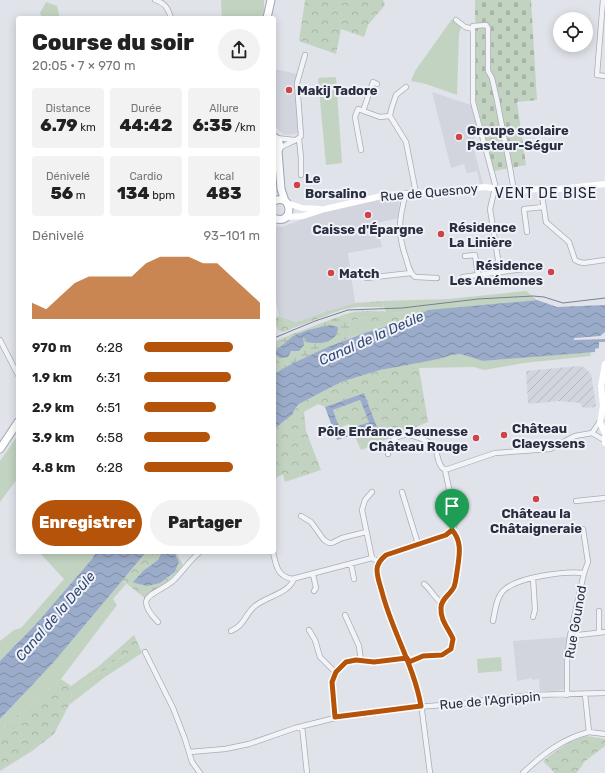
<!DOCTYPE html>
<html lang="fr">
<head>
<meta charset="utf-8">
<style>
  :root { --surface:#fff; --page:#f2f2f2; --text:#222; --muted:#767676; --accent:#b45309 }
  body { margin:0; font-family:Rubik,sans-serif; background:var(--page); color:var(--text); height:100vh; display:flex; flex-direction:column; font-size:15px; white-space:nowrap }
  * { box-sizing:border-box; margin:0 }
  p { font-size:13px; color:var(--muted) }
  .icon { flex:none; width:22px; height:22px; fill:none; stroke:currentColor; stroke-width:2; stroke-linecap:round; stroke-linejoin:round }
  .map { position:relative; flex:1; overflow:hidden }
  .side { position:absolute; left:16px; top:16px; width:260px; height:538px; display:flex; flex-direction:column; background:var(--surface); border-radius:4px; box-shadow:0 2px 10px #0003 }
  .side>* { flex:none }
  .tools { position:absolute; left:553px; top:12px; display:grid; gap:8px }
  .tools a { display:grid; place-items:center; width:40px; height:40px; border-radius:50%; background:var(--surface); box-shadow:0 2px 10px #0003; font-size:20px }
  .pin { position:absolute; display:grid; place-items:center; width:34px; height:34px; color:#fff; margin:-41px -17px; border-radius:50% 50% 50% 0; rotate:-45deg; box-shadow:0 0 4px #0007 }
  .pin .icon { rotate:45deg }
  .round { display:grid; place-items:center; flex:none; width:42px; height:42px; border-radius:21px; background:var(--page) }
  .headline { display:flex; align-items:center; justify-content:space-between; height:68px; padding:0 16px }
  h1 { font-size:22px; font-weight:800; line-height:30px }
  .metrics { display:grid; grid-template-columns:repeat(3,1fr); gap:6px; height:68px; padding:4px 16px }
  .metrics div { display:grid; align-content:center; border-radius:4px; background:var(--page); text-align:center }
  .metrics b { font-size:17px; font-weight:800 }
  .metrics small { font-size:11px; font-weight:400 }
  .metrics p { font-size:11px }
  .chart { height:112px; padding:8px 16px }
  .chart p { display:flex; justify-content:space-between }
  .chart svg { width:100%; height:72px; margin-top:4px; fill:var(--accent); opacity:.7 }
  .cta { display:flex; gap:8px; margin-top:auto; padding:8px 16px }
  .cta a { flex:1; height:46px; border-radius:24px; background:var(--accent); color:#fff; font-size:16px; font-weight:800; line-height:46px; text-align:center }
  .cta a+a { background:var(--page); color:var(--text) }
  ul { padding:0 16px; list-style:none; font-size:13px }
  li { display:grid; grid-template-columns:64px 48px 1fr; align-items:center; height:30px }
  li i { height:10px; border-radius:5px; background:var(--accent) }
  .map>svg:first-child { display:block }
  .built { fill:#d2d5de }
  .industrial { fill:url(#industrial-furrows) }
  .grass { fill:#c3d3c1 }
  .forest { fill:url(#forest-crowns) }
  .wetland { fill:url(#wetland-marsh) }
  .cemetery { fill:url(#cemetery-stones) }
  .water { fill:url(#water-waves); fill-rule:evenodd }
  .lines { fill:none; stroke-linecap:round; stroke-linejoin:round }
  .street-casing { stroke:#a9adb7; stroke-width:6 }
  .primary-casing { stroke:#9fa5b5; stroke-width:9 }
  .street { stroke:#f3f4f7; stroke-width:4.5 }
  .secondary { stroke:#fff; stroke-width:6 }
  .primary { stroke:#fff; stroke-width:7 }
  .tram { stroke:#798093; stroke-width:1 }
  .route-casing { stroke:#fff; stroke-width:8 }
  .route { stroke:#b45309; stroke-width:5 }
  .poi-dot { fill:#cf4448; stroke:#f0f2f7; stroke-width:1.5 }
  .labels { text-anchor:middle; stroke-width:4; stroke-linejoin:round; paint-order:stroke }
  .poi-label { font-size:13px; font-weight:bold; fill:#292e41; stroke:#f0f2f7; text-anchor:start }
  .street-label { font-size:13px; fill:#292e41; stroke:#f0f2f7 }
  .neighbourhood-label { font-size:14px; letter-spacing:1px; fill:#1b2032; stroke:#f0f2f7 }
  .water-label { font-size:14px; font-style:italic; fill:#324875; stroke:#f0f2f7 }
</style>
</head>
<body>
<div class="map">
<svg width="605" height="773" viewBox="0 0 605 773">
  <defs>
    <pattern id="industrial-furrows" width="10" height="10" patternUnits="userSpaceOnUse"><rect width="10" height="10" fill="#d2d5de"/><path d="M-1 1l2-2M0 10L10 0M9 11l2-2" fill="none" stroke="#b4b7c0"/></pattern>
    <pattern id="forest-crowns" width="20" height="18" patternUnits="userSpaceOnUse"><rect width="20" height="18" fill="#c3d3c1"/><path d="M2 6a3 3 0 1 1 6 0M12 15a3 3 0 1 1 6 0" fill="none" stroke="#a8b5a7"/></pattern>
    <pattern id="wetland-marsh" width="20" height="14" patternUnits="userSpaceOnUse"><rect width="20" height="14" fill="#c3d3c1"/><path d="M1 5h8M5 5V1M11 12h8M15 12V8" fill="none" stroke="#a8b5a7"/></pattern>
    <pattern id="cemetery-stones" width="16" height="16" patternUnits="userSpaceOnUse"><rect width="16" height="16" fill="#c3d3c1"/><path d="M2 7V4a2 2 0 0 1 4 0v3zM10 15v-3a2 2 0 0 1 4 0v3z" fill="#a8b5a7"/></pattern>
    <pattern id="water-waves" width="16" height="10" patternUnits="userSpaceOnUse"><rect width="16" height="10" fill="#9bacca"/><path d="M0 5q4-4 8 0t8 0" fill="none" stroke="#7e8ca6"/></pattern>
  </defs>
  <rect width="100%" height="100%" fill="#e0e3e9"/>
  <!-- built -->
  <path class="built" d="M274 69 302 75 299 85 304 133 285 135 276 128Z
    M432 92 471 105 478 132 474 134 475 141 472 142 483 184 480 185 477 171 467 173 464 164 451 168Z
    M400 197 398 218 377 223 382 247 348 253 355 303 325 312 303 320 295 322 279 316 274 292V226L282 227 325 211 380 199Z
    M567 637 565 657 564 689 555 691H540L539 679 532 680V678L517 681 513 641Z"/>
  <!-- industrial -->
  <path class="industrial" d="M579 366 585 368 591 374 596 405 595 407 585 408 582 407 580 403 559 401 528 404 526 371Z"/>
  <!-- grass -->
  <path class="grass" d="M221 0H264V18H222Z
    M46 2 57 6 60 18H42L40 13Z
    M452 19 461 27 459 34 457 95 426 84 411 81 415 71Z
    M336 77 342 163 326 165 318 78Z
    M526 291 537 300 407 313 386 312 382 301 448 299Z
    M367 317 377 323 379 328 352 337 349 321Z
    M590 352 591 356 524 363 484 370 474 367 419 368 416 362 439 359 452 355 460 354 483 361Z
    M18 435V478L0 502V461Z
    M39 552H96L92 559 36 624 0 661V641L14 630 21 628 64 579Z
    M122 580 126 584 113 599 117 605 61 679 31 706 23 710 0 732V719L53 663Z
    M140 648 142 653 105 677 69 705 72 693 93 676 107 669 112 662Z
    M501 657 502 671 478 673 477 659Z"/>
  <!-- forest -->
  <path class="forest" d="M305 0H383L385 5 368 25 364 37 341 29 336 54 299 41Z
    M382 301 384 307H357L344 309 283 332 278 330 274 320 279 316 295 322 303 320 325 312 355 303Z
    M428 310 410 319 379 328 377 323 370 324 367 317 349 321 343 315C361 308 387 312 406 313 413 313 420 311 428 310Z
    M416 362 419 368 428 422 361 450 354 434 377 427 364 393 325 407 318 404 304 412 306 431 321 470 285 482 283 474 274 479V429L292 415 296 407 299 404 341 382 380 370Z
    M360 400 369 422 351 429 349 424 339 428 333 410Z
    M146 552H162L158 560 144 570 160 583 175 572 179 563 174 552H176L183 565C178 572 172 578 165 583 158 589 151 591 146 599L122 580Z
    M134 635 140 648 112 662 107 669 93 676 72 693 69 705 54 734 32 751 0 771V732L23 710 31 706 61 679 71 686 99 666Z
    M587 736 605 739V746L584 762 582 766 576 773H555L543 761C557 750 570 740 587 736Z"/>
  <!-- wetland -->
  <path class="wetland" d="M343 315 349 321 352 337 293 363 274 374V342L290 335Z"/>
  <!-- cemetery -->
  <path class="cemetery" d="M475 0H531L537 100 517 102 526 165 494 171 476 101Z"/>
  <!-- water -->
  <path class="water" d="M537 300 557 307 605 305V332L600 336 575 338 573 339 575 340 605 339V342H599V348L595 349V352L483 361 460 354 452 355 439 359 380 370 341 382 299 404 296 407 292 415 274 429V374L293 363 328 347 364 333 410 319 428 310Z
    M330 325 338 327C338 343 319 345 307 342L305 338H303L304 345 299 351H291L288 357 280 358 276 355H274V352L293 336 308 330Z
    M364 393 377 427 337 440 325 407ZM360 400 369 422 341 432 333 410Z
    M96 552H146L53 663 0 719V661L36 624 92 559Z
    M162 552H174L179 562 175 572 160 583 147 586 135 583 133 582 144 570 158 560Z"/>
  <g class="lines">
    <defs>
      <path id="street" d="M155 0C165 3 168 8 171 18
        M603 0 597 75 605 76
        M456 20 465 27 473 29V102L495 184V188L490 209 500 272
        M473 26 486 25 488 28V71L492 78 497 100 510 168 514 191
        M406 87 396 95 391 110 390 116 406 142 416 193
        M363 111 373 82 377 84
        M276 138 294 140
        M299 139 301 158V175
        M279 149C286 143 296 142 301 136L297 83 305 55
        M361 150 355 117 358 109 380 117 390 116
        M541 189 546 222 569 242 575 260 579 262 584 263 605 260
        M406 193C399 218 397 233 406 258 408 265 409 272 415 277L437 278
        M527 232 524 209 543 207
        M465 256 475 255 478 275
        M463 277 524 269
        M366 278 411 273
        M0 340 18 375
        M592 433 601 420
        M592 433 604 440
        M388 454C388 449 389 444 393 440 403 432 412 435 422 439 426 441 430 442 433 445 439 452 436 465 445 470
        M445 470 495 453 550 449 575 436 592 433
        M372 492 365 500 362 510 372 558 379 562
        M402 492 418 544
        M576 501 605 498
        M301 516 311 522 324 540 329 543H332L342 538 366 532
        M273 552C276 565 277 576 292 579L372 558
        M351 564 354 579
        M313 574 316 588 314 591
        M533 578 535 610 533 617
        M424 584C431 589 434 598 442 603
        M599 611V632
        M345 615 359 646 361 661
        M493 621C495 612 496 598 503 591 516 577 565 571 584 573
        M158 622C131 594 156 596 174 580 183 571 190 560 200 552
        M309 630 315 640 320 657 336 673
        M231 631C245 625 245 614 255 606 267 596 288 594 294 579
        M570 636 605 632
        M145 652 173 708 185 739 192 762 200 773
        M409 662C414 660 420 656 426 655 435 654 445 659 451 649 458 638 443 625 441 613 439 602 448 597 453 589 456 584 456 577 457 571 459 557 462 542 452 530
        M567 695V658L570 636 584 573 588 562 583 529
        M335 717 332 681 336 673 346 662 353 660 374 662 407 658
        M302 726 307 773
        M589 732 605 734
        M189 752 225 749 249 744 295 728 343 716 417 707 469 703 478 701 532 695 605 693
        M430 773 422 711 415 681 385 604 377 574V569L379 562 386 555 446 535 453 528 456 521 445 470
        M523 773C543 754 562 739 589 732L585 694"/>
      <path id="primary" d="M267 18 271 0
        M274 137C281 141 281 148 276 154
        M278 151 281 189 285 201
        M274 201C294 192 294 227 274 218
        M0 449 18 422"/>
    </defs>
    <!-- street casing -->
    <use href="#street" class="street-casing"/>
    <!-- primary casing -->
    <use href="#primary" class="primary-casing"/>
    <!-- street -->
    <use href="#street" class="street"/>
    <!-- secondary -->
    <path class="secondary" d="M287 203 302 208 320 209
      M286 217 303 216 325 209 386 195 440 192 485 187 512 191 537 189H559L605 184
      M605 364 601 386 603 406 600 423 605 433
      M605 437V443"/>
    <!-- primary -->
    <use href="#primary" class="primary"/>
    <!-- tram -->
    <path class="tram" d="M274 338 315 321 348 310 402 308 478 299 533 296 544 297 563 303 605 298"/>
  </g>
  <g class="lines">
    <defs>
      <path id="route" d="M452 530C463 542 459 557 457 572 456 577 456 582 454 587 450 595 441 599 441 608 440 620 449 629 453 639L451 649 442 655 423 656 409 662 407 658 374 662 356 660 346 662 336 672 332 682 335 717 421 706C414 666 392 631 382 592 380 585 377 577 377 570 377 564 381 559 386 555L446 535 452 530"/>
    </defs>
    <!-- route casing -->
    <use href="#route" class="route-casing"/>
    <!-- route -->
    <use href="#route" class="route"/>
  </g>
  <!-- markers -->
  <g class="poi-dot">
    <circle cx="289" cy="90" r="4"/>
    <circle cx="459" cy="137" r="4"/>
    <circle cx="297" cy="185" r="4"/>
    <circle cx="368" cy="215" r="4"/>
    <circle cx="441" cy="234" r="4"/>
    <circle cx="551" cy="272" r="4"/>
    <circle cx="331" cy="273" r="4"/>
    <circle cx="504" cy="435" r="4"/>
    <circle cx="476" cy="438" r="4"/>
    <circle cx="536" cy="499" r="4"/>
  </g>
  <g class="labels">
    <!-- poi labels -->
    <g class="poi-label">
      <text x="297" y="95">Makij Tadore</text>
      <text x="467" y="135">Groupe scolaire<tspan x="467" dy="15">Pasteur-Ségur</tspan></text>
      <text x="305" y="183">Le<tspan x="305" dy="15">Borsalino</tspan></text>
      <text x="449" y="232">Résidence<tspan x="449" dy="15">La Linière</tspan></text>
      <text x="368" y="234" text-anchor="middle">Caisse d'Épargne</text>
      <text x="543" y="270" text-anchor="end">Résidence<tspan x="543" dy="15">Les Anémones</tspan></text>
      <text x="339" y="278">Match</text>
      <text x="512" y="433">Château<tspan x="512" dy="15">Claeyssens</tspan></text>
      <text x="468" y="436" text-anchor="end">Pôle Enfance Jeunesse<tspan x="468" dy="15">Château Rouge</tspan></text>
      <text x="536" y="518" text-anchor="middle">Château la<tspan x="536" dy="15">Châtaigneraie</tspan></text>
    </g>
    <!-- street labels -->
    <g class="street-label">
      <text transform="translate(429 192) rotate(-5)" y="5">Rue de Quesnoy</text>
      <text transform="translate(575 622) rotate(-80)" y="5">Rue Gounod</text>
      <text transform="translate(490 700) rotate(-5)" y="5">Rue de l'Agrippin</text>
    </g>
    <!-- neighbourhood labels -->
    <g class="neighbourhood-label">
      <text x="546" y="198">VENT DE BISE</text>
    </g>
    <!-- water labels -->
    <g class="water-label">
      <text transform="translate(371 338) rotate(-24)" y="5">Canal de la Deûle</text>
      <text transform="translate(55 616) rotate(-49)" y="5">Canal de la Deûle</text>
    </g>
  </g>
</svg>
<div class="tools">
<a><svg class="icon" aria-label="locate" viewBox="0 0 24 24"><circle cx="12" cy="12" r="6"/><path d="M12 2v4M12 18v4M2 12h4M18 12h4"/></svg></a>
</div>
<div class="pin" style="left:452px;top:530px;background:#1e9e55"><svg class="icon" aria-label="arrive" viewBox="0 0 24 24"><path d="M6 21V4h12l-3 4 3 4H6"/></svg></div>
<section class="side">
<div class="headline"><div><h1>Course du soir</h1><p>20:05 · 7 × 970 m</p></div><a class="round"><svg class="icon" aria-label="share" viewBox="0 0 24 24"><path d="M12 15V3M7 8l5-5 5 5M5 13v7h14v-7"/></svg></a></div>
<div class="metrics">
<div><p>Distance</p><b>6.79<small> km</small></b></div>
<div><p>Durée</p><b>44:42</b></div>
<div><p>Allure</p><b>6:35<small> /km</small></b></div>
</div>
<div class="metrics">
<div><p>Dénivelé</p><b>56<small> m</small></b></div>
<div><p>Cardio</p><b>134<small> bpm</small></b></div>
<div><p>kcal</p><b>483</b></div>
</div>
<div class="chart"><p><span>Dénivelé</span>93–101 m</p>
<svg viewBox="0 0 160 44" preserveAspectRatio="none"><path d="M0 44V34L10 38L20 30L30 22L40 18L50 18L60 18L70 18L80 10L90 6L100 6L110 6L120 10L130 10L140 18L150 26L160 34V44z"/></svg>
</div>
<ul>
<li><b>970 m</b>6:28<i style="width:77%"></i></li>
<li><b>1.9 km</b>6:31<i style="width:75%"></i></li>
<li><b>2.9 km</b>6:51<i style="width:62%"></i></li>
<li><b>3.9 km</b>6:58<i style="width:57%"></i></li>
<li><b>4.8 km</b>6:28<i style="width:77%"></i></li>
</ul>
<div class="cta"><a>Enregistrer</a><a>Partager</a></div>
</section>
</div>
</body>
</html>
